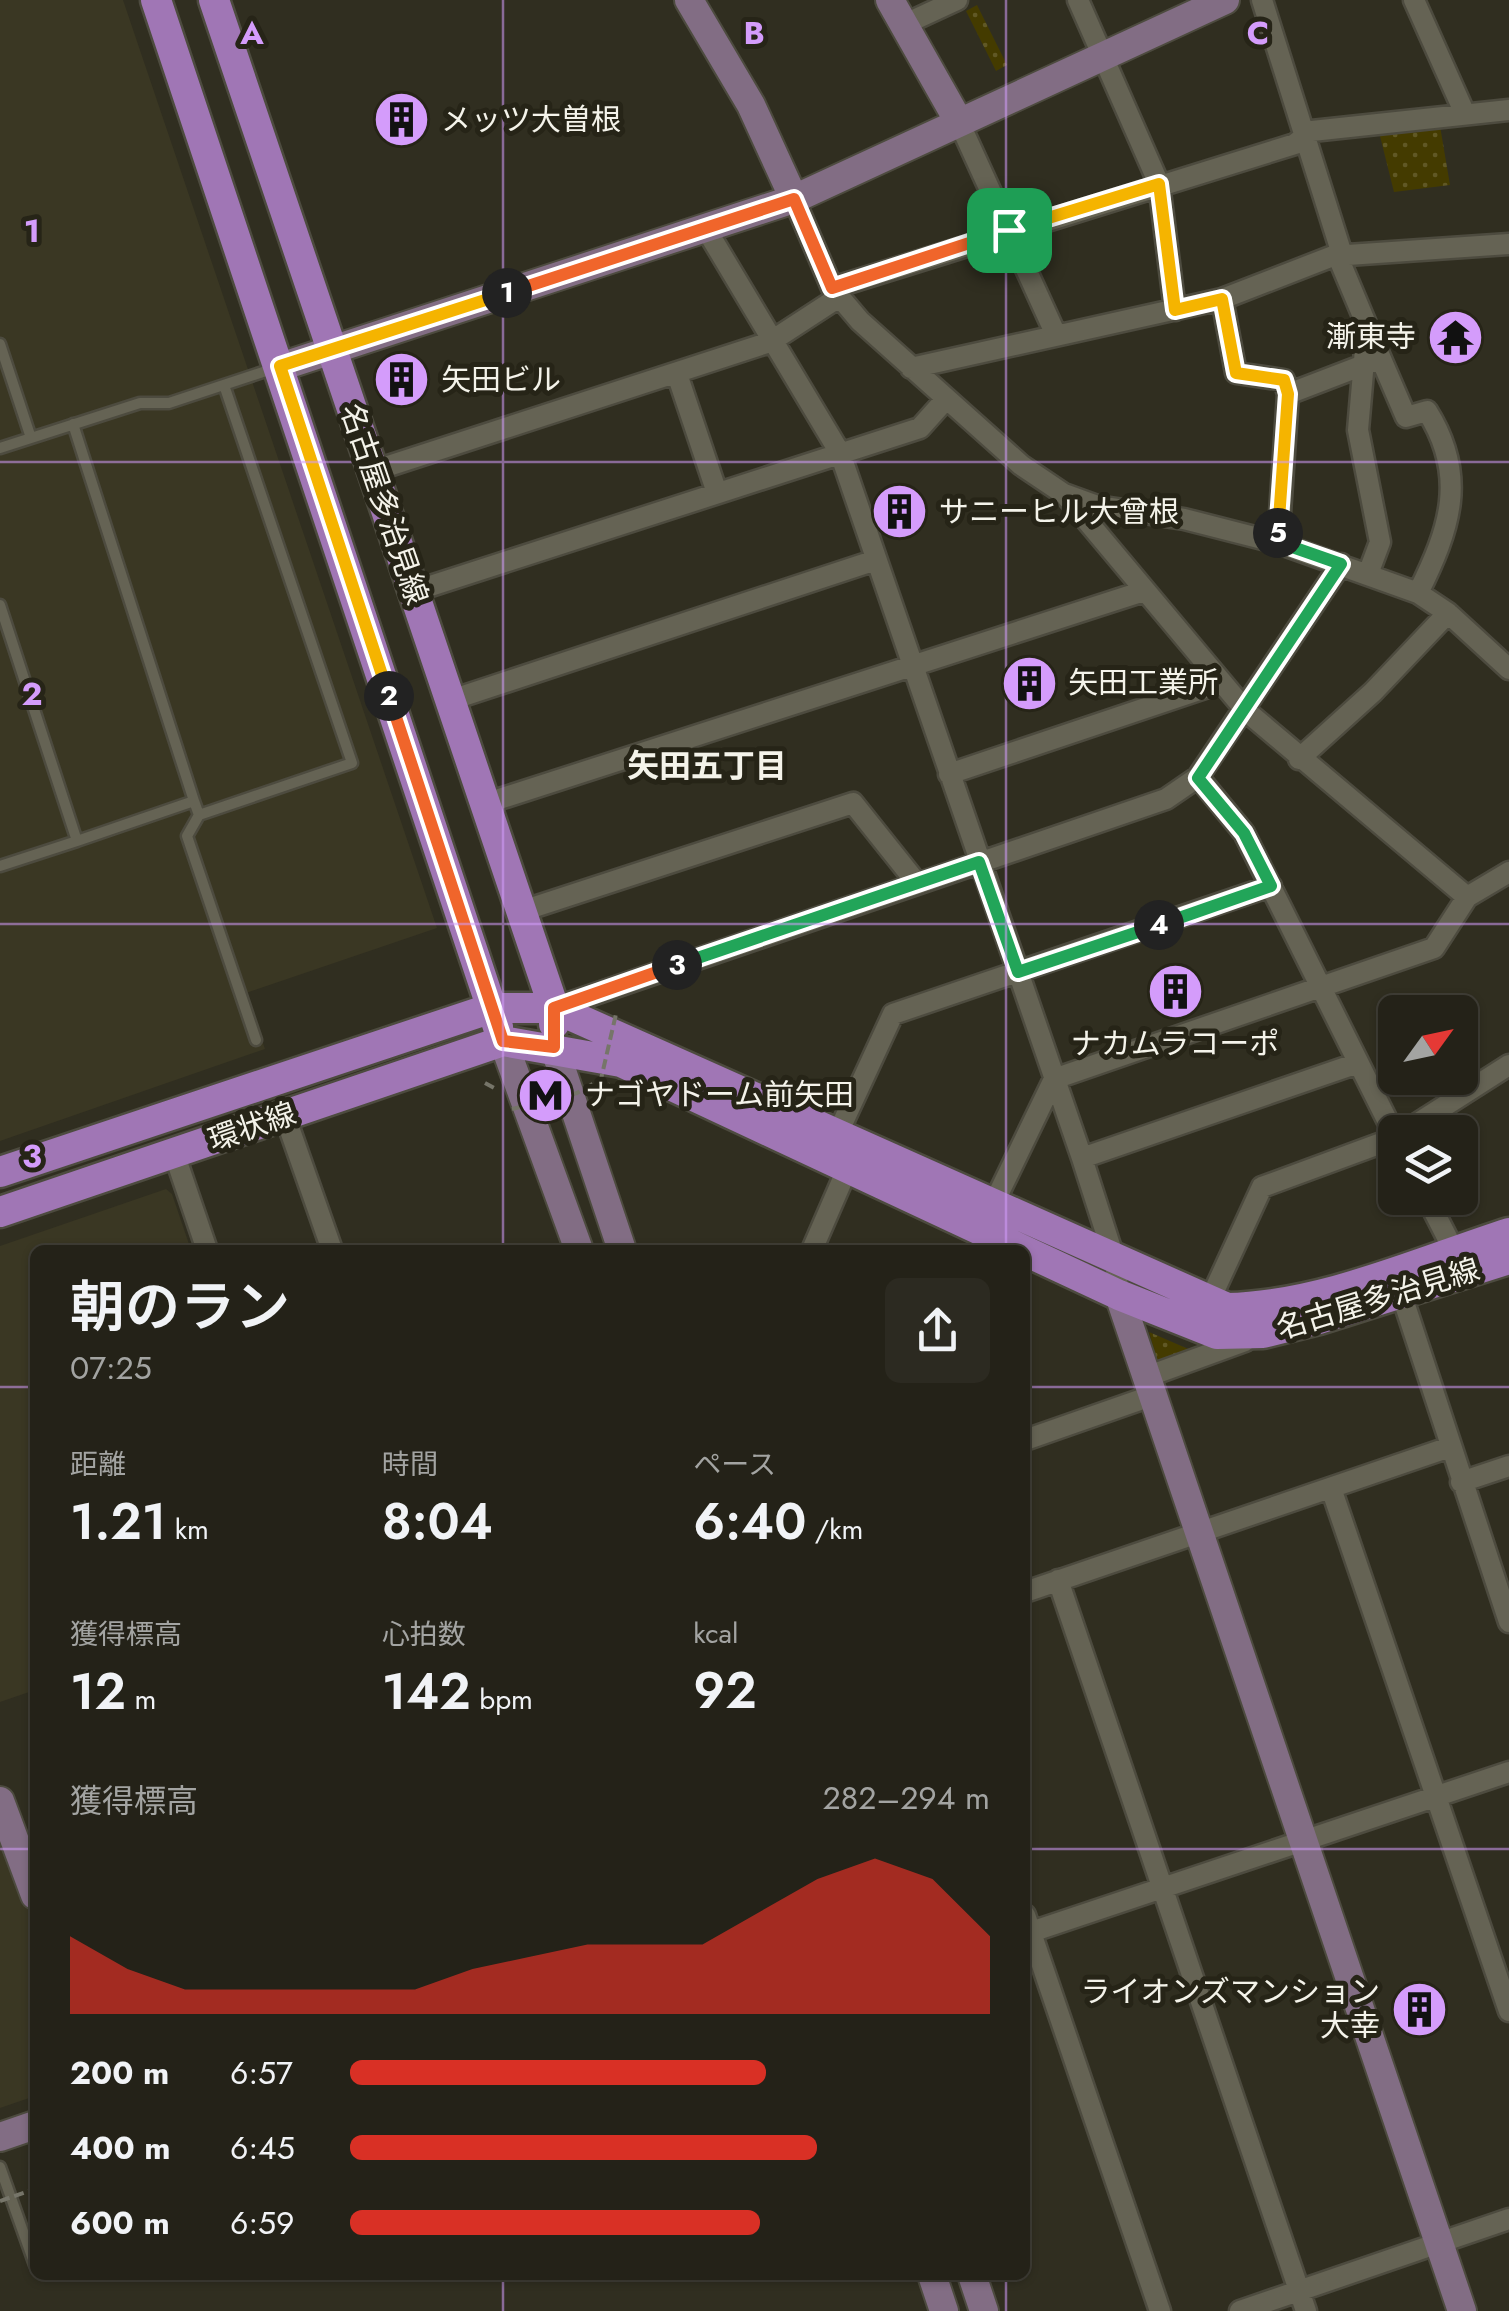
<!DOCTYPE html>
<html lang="ja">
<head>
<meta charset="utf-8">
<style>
  :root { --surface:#242218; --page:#2c2a21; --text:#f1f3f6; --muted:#a3a4a2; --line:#413f37; --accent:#d93025 }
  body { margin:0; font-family:Jost,"Noto Sans JP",sans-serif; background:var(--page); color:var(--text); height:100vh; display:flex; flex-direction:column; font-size:38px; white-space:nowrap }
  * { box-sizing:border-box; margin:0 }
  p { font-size:32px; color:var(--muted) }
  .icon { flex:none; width:55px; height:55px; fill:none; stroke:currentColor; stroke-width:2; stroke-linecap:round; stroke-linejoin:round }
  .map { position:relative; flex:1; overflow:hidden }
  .side { position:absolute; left:30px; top:1245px; width:1000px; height:1035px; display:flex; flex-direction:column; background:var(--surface); border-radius:15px; box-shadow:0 2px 8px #0004,0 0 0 2px var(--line) }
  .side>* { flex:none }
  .needle { width:65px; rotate:57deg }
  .controls { position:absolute; left:1378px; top:995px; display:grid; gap:20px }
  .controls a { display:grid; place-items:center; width:100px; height:100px; border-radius:15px; background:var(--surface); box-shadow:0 2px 8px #0004,0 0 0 2px var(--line); font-size:50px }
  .pin { position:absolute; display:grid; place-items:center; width:85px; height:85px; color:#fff; margin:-42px; border-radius:20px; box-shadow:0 5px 15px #0006 }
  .km { position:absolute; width:50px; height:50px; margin:-25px; border-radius:50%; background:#222; color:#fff; font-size:28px; line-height:50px; text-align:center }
  .round { display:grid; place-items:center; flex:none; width:105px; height:105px; border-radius:15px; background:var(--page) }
  .overview { display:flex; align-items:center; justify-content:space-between; height:170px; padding:0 40px }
  h1 { font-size:55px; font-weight:600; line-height:75px }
  .stats { display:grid; grid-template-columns:repeat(3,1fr); gap:15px; height:170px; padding:10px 40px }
  .stats div { display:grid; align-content:center }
  .stats b { font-size:50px; font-weight:600 }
  .stats small { font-size:28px; font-weight:400 }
  .stats p { font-size:28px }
  .chart { height:280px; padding:20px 40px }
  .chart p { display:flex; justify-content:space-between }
  .chart svg { width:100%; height:180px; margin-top:10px; fill:var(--accent); opacity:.7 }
  ul { padding:0 40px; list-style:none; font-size:32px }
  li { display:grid; grid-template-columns:160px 120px 1fr; align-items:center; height:75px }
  li i { height:25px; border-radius:12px; background:var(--accent) }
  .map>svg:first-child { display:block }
  .built { fill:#3a3723 }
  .park { fill:url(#park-dots) }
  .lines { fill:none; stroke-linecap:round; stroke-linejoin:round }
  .lane-casing { stroke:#4d4b3f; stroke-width:15 }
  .street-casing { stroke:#4d4b3f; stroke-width:25 }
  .secondary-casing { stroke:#4d4b3f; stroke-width:32 }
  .primary-casing { stroke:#4d4b3f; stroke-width:35 }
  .path { stroke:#767569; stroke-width:4; stroke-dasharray:10 5; stroke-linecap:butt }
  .lane { stroke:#656354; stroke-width:10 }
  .street { stroke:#656354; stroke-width:20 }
  .secondary { stroke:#826d84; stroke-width:28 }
  .primary { stroke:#a076b5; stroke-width:30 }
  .path-bridge { stroke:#767569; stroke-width:4; stroke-dasharray:10 5; stroke-linecap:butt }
  .split-1-casing { stroke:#fff; stroke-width:20 }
  .split-2-casing { stroke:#fff; stroke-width:20 }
  .split-3-casing { stroke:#fff; stroke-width:20 }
  .split-4-casing { stroke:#fff; stroke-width:20 }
  .split-5-casing { stroke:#fff; stroke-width:20 }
  .split-6-casing { stroke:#fff; stroke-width:20 }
  .split-1 { stroke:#f0652b; stroke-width:12 }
  .split-2 { stroke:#f5b400; stroke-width:12 }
  .split-3 { stroke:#f0652b; stroke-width:12 }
  .split-4 { stroke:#22a559; stroke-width:12 }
  .split-5 { stroke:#22a559; stroke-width:12 }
  .split-6 { stroke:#f5b400; stroke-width:12 }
  .grid { fill:none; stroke:#d49cfb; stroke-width:2.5; stroke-opacity:0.55 }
  .labels { text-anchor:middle; stroke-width:10; stroke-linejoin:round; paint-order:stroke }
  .poi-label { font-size:30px; fill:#f4f3ea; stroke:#262417; text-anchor:start }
  .street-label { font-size:30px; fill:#f4f3ea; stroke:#262417 }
  .neighbourhood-label { font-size:32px; font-weight:bold; fill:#f4f3ea; stroke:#262417 }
  .grid-label { font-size:32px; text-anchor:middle; font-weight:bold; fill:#d49cfb; stroke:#262417; stroke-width:10; stroke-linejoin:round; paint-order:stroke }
</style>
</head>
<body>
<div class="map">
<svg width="1509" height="2311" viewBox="0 0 1509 2311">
  <defs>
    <pattern id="park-dots" width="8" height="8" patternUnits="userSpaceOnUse" patternTransform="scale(2.5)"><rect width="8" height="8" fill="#443b00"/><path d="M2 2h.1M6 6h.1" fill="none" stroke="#605825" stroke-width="1.8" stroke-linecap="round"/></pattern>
  </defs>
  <rect width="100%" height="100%" fill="#302e20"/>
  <!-- built -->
  <path class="built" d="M0 0H123L437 928 246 993 265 1049 0 1141Z
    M166 1189 172 1194 191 1250H35V1690L0 1702V1246Z
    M0 1828 35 1930V2096L0 2108Z"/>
  <!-- park -->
  <path class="park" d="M977 5 1007 65 996 71 966 11Z
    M1440 126 1450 185 1394 192 1379 132Z
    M1149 1332 1193 1351 1158 1363Z"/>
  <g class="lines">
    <defs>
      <path id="lane" d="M0 344 31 438
        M73 424 194 801 77 841
        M0 448 140 403H169L275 368
        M0 605 77 841 0 866
        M194 801 199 815 352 763 224 385
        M199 815 187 836 256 1040
        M0 2167 35 2265"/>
      <path id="street" d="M1078 0 1159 184 1175 310
        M1262 0 1340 248 1341 264 1367 326 1358 430 1380 542 1368 574
        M1414 0 1465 114
        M903 25 957 0
        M959 122 1056 335
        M794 199 832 288 860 321 1021 465 1064 494 1097 506 1184 519 1278 543 1418 593 1448 613 1509 669
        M706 229 840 453 1082 1158 1115 1261 1119 1295
        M832 288 1295 144 1312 131 1509 110
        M1222 299 1236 373 1284 380 1288 394 1278 543
        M1369 331 1406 417 1427 411C1468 476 1450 529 1418 593
        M911 368 1222 299 1333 256 1509 244
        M677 374 717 493
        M1288 394 1374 361
        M373 471 770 342 839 297
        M1067 497 1246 711 1467 897
        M415 591 920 428 946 399
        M451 700 876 560
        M1299 759 1373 692 1448 613
        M949 774 1220 683
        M1198 777 1244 833 1395 1136
        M484 804 1144 591
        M519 912 853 803 916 882
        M554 1008 1166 799 1198 777 1341 564
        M285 1116 332 1250
        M1404 1132 1509 1065
        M837 1135 893 1014 1271 886
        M174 1153 207 1250
        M1082 1158 1358 1063
        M1427 1198 1454 1251
        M993 1205 1054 1079 1434 948 1467 897 1509 872
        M812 1250 848 1167
        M1401 1293 1509 1622
        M1209 1302 1262 1187 1395 1138
        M1146 1377 1245 1341
        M1025 1440 1151 1396
        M1461 1482 1509 1466
        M1331 1488 1509 2011
        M1058 1580 1306 2311
        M1025 1592 1450 1447
        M1025 1915 1160 2311
        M1025 1934 1509 1772
        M1240 2311 1509 2219"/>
      <path id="secondary" d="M689 0 751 105 794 199
        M890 0 959 122
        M280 367 794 199 1225 0
        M503 1041 579 1250
        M554 1047 622 1250
        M1119 1295 1462 2311
        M0 1801 35 1895
        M0 2137 35 2125
        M932 2275 944 2311
        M972 2275 984 2311"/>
      <path id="primary" d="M156 0 498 1027
        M214 0 554 1008V1024
        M0 1172 492 1008H554L1227 1308C1322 1306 1419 1262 1509 1233
        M0 1212 503 1041 621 1062 1119 1295 1217 1334 1263 1333 1319 1319 1509 1259"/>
    </defs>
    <!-- lane casing -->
    <use href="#lane" class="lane-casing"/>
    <!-- street casing -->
    <use href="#street" class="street-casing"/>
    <!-- secondary casing -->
    <use href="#secondary" class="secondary-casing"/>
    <!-- primary casing -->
    <use href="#primary" class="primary-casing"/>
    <!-- path -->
    <path class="path" d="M485 1083 496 1089
      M599 1085 593 1089 596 1094 610 1084"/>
    <!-- lane -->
    <use href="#lane" class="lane"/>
    <!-- street -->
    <use href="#street" class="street"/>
    <!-- secondary -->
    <use href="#secondary" class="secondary"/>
    <!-- primary -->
    <use href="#primary" class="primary"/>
    <!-- path-bridge -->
    <path class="path-bridge" d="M512 1109 577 1093 601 1079 616 1014
      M0 2201 35 2189"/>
  </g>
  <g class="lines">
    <defs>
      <path id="split-1" d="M507 293 794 199 832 288 1009 230"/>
      <path id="split-2" d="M389 696 280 366 507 293"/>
      <path id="split-3" d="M389 696 503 1041 554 1047V1008L677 965"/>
      <path id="split-4" d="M677 965 979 862 1018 972 1159 925"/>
      <path id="split-5" d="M1159 925 1271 886 1244 833 1198 778 1341 564 1278 542V533"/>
      <path id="split-6" d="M1009 230 1159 184 1175 310 1222 299 1236 373 1284 380 1288 394 1278 533"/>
    </defs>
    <!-- split-1 casing -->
    <use href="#split-1" class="split-1-casing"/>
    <!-- split-2 casing -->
    <use href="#split-2" class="split-2-casing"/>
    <!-- split-3 casing -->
    <use href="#split-3" class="split-3-casing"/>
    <!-- split-4 casing -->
    <use href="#split-4" class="split-4-casing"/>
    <!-- split-5 casing -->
    <use href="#split-5" class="split-5-casing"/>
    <!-- split-6 casing -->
    <use href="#split-6" class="split-6-casing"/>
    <!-- split-1 -->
    <use href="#split-1" class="split-1"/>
    <!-- split-2 -->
    <use href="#split-2" class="split-2"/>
    <!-- split-3 -->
    <use href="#split-3" class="split-3"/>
    <!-- split-4 -->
    <use href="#split-4" class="split-4"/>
    <!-- split-5 -->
    <use href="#split-5" class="split-5"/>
    <!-- split-6 -->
    <use href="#split-6" class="split-6"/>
  </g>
  <!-- grid -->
  <path class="grid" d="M503 0V1250M1006 0V1250M0 462H1509M0 924H1509M0 1387H35M1025 1387H1509M0 1849H35M1025 1849H1509M503 2275V2311M1006 2275V2311"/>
  <!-- icons -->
  <defs>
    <symbol id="building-disc" viewBox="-11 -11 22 22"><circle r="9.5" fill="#d49cfb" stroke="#262417"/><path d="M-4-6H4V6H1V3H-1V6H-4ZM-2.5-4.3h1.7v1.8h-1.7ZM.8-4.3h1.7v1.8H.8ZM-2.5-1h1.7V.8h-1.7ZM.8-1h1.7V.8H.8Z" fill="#111"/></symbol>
    <symbol id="temple-disc" viewBox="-11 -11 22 22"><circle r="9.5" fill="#d49cfb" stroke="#262417"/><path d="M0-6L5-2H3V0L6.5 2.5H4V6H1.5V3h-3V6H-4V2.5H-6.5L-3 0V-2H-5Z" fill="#111"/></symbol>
    <symbol id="metro-disc" viewBox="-11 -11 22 22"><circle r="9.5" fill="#d49cfb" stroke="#262417"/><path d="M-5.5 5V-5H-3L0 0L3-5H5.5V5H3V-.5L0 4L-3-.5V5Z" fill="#111"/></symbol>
  </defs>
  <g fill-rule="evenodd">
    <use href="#building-disc" x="370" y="88" width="63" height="63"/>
    <use href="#temple-disc" x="1424" y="306" width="63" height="63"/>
    <use href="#building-disc" x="370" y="348" width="63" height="63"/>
    <use href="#building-disc" x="868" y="480" width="63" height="63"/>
    <use href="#building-disc" x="998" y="652" width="63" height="63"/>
    <use href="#building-disc" x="1144" y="960" width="63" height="63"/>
    <use href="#metro-disc" x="514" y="1064" width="63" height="63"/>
    <use href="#building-disc" x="1388" y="1978" width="63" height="63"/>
  </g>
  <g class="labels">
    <!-- poi labels -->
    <g class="poi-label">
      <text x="441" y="130">メッツ大曽根</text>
      <text x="1416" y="347" text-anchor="end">漸東寺</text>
      <text x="441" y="390">矢田ビル</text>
      <text x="939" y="522">サニーヒル大曾根</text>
      <text x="1068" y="693">矢田工業所</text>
      <text x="1175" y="1054" text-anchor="middle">ナカムラコーポ</text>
      <text x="585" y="1105">ナゴヤドーム前矢田</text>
      <text x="1380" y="2002" text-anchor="end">ライオンズマンション<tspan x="1380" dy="34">大幸</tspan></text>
    </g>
    <!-- street labels -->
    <g class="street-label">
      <text transform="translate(384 504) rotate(71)" y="10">名古屋多治見線</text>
      <text transform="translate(252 1127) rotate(-19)" y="10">環状線</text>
      <text transform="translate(1378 1299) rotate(-17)" y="10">名古屋多治見線</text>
    </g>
    <!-- neighbourhood labels -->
    <g class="neighbourhood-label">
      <text x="707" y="777">矢田五丁目</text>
    </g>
  </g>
  <g class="grid-label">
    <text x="252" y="44">A</text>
    <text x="754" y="44">B</text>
    <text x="1258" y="44">C</text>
    <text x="32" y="242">1</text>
    <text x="32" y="705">2</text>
    <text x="32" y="1167">3</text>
  </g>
</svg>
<div class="controls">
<a><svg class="needle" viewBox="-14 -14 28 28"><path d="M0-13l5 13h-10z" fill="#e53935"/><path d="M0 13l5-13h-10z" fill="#a3a4a2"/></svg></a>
<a><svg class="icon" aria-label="layers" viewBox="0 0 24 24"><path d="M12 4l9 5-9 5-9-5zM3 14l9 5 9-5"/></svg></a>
</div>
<div class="pin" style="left:1009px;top:230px;background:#1e9e55"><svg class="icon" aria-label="arrive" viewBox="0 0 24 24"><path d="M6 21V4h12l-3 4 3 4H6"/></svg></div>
<b class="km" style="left:507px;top:293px">1</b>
<b class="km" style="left:389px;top:696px">2</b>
<b class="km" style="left:677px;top:965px">3</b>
<b class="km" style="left:1159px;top:925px">4</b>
<b class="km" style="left:1278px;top:533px">5</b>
<section class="side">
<div class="overview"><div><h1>朝のラン</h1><p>07:25</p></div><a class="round"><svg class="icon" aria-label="share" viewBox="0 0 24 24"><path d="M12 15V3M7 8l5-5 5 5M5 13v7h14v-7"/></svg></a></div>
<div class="stats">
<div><p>距離</p><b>1.21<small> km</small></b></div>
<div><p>時間</p><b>8:04</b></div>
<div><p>ペース</p><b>6:40<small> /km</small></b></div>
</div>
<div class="stats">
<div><p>獲得標高</p><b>12<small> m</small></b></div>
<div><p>心拍数</p><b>142<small> bpm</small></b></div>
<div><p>kcal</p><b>92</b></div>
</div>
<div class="chart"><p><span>獲得標高</span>282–294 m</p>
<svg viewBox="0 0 160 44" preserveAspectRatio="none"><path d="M0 44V25L10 33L20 38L30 38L40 38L50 38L60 38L70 33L80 30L90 27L100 27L110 27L120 19L130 11L140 6L150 11L160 25V44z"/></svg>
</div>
<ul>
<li><b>200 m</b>6:57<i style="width:65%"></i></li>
<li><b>400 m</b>6:45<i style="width:73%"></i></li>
<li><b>600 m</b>6:59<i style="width:64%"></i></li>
</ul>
</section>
</div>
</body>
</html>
